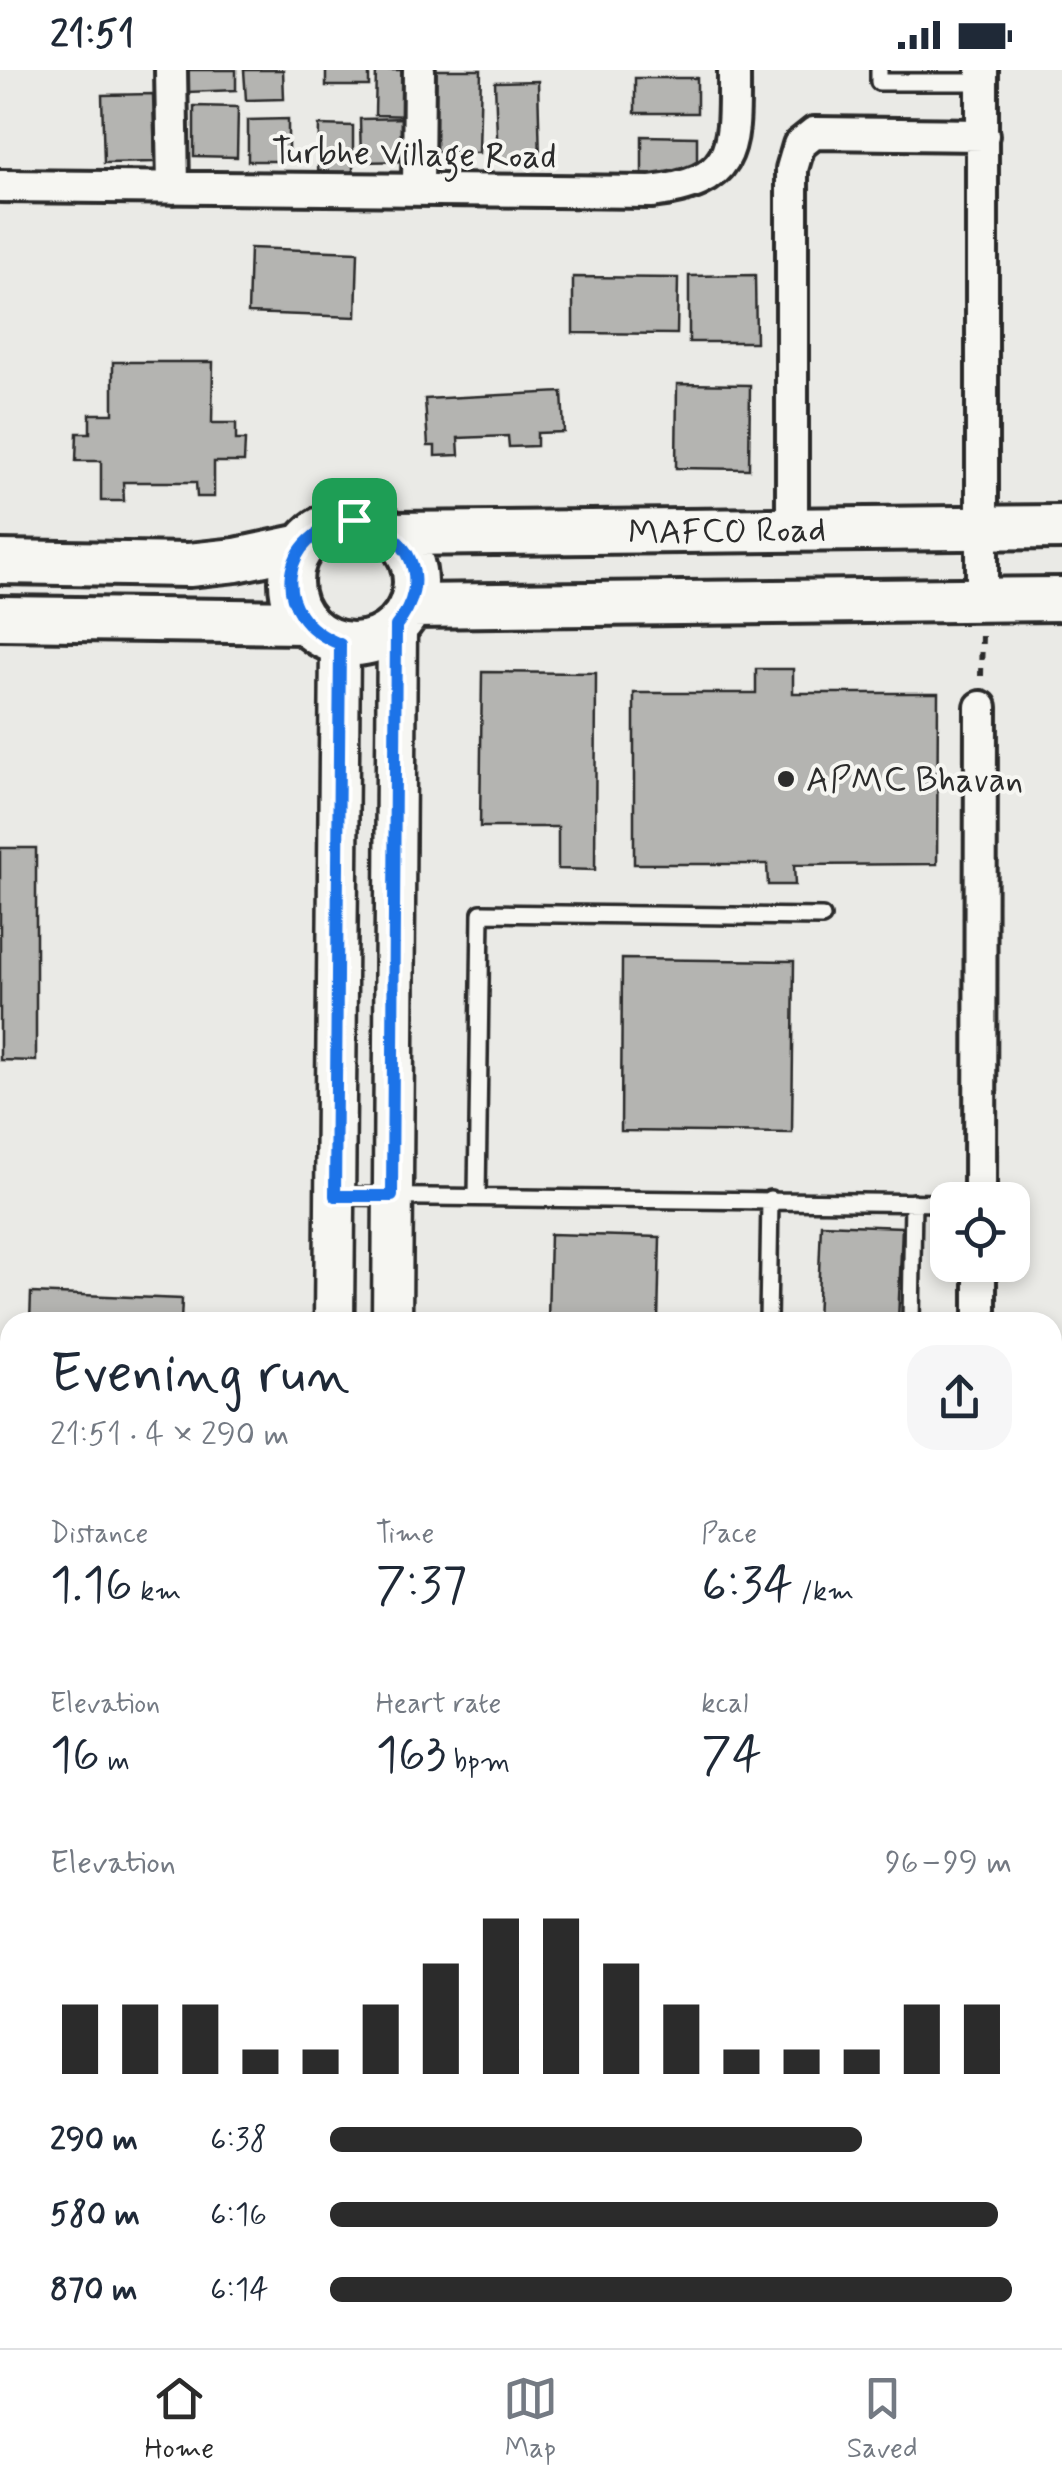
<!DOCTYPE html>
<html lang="en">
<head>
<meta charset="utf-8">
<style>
  :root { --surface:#fff; --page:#f6f6f7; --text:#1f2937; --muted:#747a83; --line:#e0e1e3; --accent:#2b2b2b }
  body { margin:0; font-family:Mynerve,sans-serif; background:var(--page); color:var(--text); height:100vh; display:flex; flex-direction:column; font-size:38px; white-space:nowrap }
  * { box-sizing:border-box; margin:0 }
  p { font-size:32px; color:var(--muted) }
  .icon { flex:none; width:55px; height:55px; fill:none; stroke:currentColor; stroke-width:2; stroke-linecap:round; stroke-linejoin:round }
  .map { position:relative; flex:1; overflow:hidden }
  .sheet { position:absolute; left:0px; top:1242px; width:1062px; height:1038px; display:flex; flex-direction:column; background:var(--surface); border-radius:30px 30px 0 0; box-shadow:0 5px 15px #0003 }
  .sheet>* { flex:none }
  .tools { position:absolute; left:930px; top:1112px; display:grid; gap:20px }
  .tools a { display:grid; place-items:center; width:100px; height:100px; border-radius:20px; background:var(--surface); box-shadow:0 5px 15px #0003; font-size:50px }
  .pin { position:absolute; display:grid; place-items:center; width:85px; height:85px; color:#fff; margin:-42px; border-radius:20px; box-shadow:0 5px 15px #0006 }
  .round { display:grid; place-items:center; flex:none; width:105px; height:105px; border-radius:30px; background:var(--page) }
  .head { display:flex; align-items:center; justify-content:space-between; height:170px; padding:0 50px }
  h1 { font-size:55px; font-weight:600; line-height:75px }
  .stats { display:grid; grid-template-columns:repeat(3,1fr); gap:15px; height:170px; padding:10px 50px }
  .stats div { display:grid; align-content:center }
  .stats b { font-size:50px; font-weight:600 }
  .stats small { font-size:28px; font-weight:400 }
  .stats p { font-size:28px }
  .chart { height:280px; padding:20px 50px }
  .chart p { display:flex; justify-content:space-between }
  .chart svg { width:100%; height:180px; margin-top:10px; stroke:var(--accent); stroke-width:6 }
  ul { padding:0 50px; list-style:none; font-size:32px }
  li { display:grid; grid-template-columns:160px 120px 1fr; align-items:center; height:75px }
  li i { height:25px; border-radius:12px; background:var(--accent) }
  .status { display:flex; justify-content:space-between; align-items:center; height:70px; padding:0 50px; background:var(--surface); direction:ltr }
  .status svg { height:28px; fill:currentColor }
  .menu { display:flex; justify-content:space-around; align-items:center; height:140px; border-top:2px solid var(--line); background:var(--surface); font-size:28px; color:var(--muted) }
  .menu a { display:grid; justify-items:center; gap:5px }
  .menu .on { color:var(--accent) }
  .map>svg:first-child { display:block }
  .building { fill:#b4b4b1; stroke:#2b2b2b; stroke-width:2.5 }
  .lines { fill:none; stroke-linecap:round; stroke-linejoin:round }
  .service-casing { stroke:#2b2b2b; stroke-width:22 }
  .minor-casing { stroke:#2b2b2b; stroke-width:38 }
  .tertiary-casing { stroke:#2b2b2b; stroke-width:45 }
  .secondary-casing { stroke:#2b2b2b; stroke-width:50 }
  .motorway-casing { stroke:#2b2b2b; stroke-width:62 }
  .path { stroke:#2b2b2b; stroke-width:6; stroke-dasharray:8 8; stroke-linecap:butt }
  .service { stroke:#f6f6f2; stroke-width:15 }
  .minor { stroke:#f6f6f2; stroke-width:30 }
  .tertiary { stroke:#f6f6f2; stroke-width:38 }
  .secondary { stroke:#f6f6f2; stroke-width:42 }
  .motorway { stroke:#f6f6f2; stroke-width:55 }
  .route-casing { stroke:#fff; stroke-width:20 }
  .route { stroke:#1a73e8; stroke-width:12 }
  .poi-dot { fill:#2b2b2b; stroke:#f6f6f2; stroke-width:4 }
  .labels { text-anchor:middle; stroke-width:8; stroke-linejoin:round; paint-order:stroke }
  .street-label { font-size:35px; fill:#2b2b2b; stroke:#f6f6f2 }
  .poi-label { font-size:35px; fill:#2b2b2b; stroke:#f6f6f2; text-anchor:start }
</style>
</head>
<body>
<div class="status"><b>21:51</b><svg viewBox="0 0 49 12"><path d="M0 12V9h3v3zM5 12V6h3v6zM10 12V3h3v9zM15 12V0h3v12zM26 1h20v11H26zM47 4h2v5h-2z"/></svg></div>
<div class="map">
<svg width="1062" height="2278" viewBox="0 0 1062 2278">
  <rect width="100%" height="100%" fill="#eaeae6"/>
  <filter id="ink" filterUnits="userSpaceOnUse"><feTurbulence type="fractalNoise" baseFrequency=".01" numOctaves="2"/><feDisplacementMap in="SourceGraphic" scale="20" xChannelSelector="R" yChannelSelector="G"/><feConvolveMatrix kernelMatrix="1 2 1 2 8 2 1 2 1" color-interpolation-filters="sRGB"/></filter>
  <g filter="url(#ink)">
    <!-- building -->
    <path class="building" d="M188 0H236V20L188 22Z
      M244 0H283L284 29 246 30Z
      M326 0H369V16H326Z
      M376 0H416L415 46 375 45Z
      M431 0H481L479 83 430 82Z
      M635 8H697V43H635Z
      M538 11 540 91 498 93 495 12Z
      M153 24 155 92 104 93 102 25Z
      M194 36 238 37 237 87 194 86Z
      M411 48V91L361 92 360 49Z
      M288 49V91H248V50Z
      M319 55 353 56V108L318 107Z
      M642 66 697 67V107L642 105Z
      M250 178 358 182 356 247 248 243Z
      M755 205 756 272H689V206Z
      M573 207 678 208 677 264 573 263Z
      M113 292H213L212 353H236V370H245L244 392H214V427H197L196 412H123L124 431H101V391H76L77 363H90V344H113Z
      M677 314 750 315 749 399 676 398Z
      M562 322 564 362 537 363V376L509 377 508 366 458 368 459 385 435 386V376H428L425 329Z
      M756 599H793V623H938L937 794 794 795 795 815H768L767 794H634V623H756Z
      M482 602 596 603 595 800 558 799V757H480Z
      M0 778H36V991L0 990Z
      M622 889 794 891 792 1063 621 1061Z
      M821 1154 902 1157 898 1252H817Z
      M550 1164 660 1167 658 1252H548Z
      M31 1223 182 1229 181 1252H30Z
      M0 1842H10V2087H0Z
      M0 2154H10V2270H144V2278H0Z
      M450 2270H577V2278H450Z
      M720 2270H812V2278H720Z
      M845 2270H909V2278H845Z
      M194 2274 250 2275V2278H194Z"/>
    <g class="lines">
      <defs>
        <path id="service" d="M879 0V12H982
          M337 1126 948 1133
          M477 1127 481 843 822 847
          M768 1252 770 1129
          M911 1252 913 1132
          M0 1704H10"/>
        <path id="minor" d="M171 0 173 118
          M0 116 651 122C739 112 734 77 734 0
          M418 120 419 0
          M792 460V99L799 75 814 63 983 65
          M982 530V0
          M980 1130 981 637
          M980 1252V1195
          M976 2278V2270"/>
        <path id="tertiary" d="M334 1252 340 574
          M392 1252 397 556
          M325 2278V2270
          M384 2278V2270"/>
        <path id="secondary" d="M291 512a62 62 0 1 1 124 0a62 62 0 1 1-124 0Z
          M392 464 1062 457
          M0 492 189 495 236 490 302 476
          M410 536 1062 529
          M0 548 305 552"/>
        <path id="motorway" d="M1062 2106V2139"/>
      </defs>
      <!-- service casing -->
      <use href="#service" class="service-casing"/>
      <!-- minor casing -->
      <use href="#minor" class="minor-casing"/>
      <!-- tertiary casing -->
      <use href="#tertiary" class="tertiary-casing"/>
      <!-- secondary casing -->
      <use href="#secondary" class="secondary-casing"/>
      <!-- motorway casing -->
      <use href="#motorway" class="motorway-casing"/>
      <!-- path -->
      <path class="path" d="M981 606 982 564"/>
      <!-- service -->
      <use href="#service" class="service"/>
      <!-- minor -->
      <use href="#minor" class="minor"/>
      <!-- tertiary -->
      <use href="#tertiary" class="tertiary"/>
      <!-- secondary -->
      <use href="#secondary" class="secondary"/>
      <!-- motorway -->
      <use href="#motorway" class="motorway"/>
    </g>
  </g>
  <g class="lines" filter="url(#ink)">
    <defs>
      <path id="route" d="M354 450C410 461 434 510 396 556L392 1126H335L340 574C267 546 277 461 354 450Z"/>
    </defs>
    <!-- route casing -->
    <use href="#route" class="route-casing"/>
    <!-- route -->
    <use href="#route" class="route"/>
  </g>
  <!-- markers -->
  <circle class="poi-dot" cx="786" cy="709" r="10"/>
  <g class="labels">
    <!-- street labels -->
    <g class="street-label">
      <text transform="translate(414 83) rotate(1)" y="12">Turbhe Village Road</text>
      <text transform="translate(727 460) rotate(-1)" y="12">MAFCO Road</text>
    </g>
    <!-- poi labels -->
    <g class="poi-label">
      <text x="806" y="721">APMC Bhavan</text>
    </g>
  </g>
</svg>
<div class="tools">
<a><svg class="icon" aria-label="locate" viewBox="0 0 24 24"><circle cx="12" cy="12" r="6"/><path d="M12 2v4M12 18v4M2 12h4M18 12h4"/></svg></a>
</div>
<div class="pin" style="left:354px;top:450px;background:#1e9e55"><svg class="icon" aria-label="arrive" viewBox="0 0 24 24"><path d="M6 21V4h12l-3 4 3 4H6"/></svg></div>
<section class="sheet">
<div class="head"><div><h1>Evening run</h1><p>21:51 · 4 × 290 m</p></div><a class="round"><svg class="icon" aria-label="share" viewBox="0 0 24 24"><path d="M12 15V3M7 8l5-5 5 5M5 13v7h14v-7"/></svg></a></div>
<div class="stats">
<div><p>Distance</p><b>1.16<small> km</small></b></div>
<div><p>Time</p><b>7:37</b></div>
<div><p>Pace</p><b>6:34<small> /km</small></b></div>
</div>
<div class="stats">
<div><p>Elevation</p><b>16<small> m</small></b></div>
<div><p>Heart rate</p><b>163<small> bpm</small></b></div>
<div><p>kcal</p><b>74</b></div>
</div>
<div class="chart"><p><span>Elevation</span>96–99 m</p>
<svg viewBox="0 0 160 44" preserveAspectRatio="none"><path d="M5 44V27M15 44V27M25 44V27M35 44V38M45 44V38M55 44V27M65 44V17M75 44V6M85 44V6M95 44V17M105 44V27M115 44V38M125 44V38M135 44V38M145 44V27M155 44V27"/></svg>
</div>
<ul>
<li><b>290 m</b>6:38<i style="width:78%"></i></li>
<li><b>580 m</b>6:16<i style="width:98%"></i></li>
<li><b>870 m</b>6:14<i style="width:100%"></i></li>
</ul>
</section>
</div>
<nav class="menu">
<a class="on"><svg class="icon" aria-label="home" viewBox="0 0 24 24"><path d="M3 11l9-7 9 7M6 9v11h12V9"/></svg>Home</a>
<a><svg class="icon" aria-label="map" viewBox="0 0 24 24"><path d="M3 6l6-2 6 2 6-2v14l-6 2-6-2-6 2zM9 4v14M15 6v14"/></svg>Map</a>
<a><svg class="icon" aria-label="saved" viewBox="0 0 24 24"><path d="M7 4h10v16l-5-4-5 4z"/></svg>Saved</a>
</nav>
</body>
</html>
